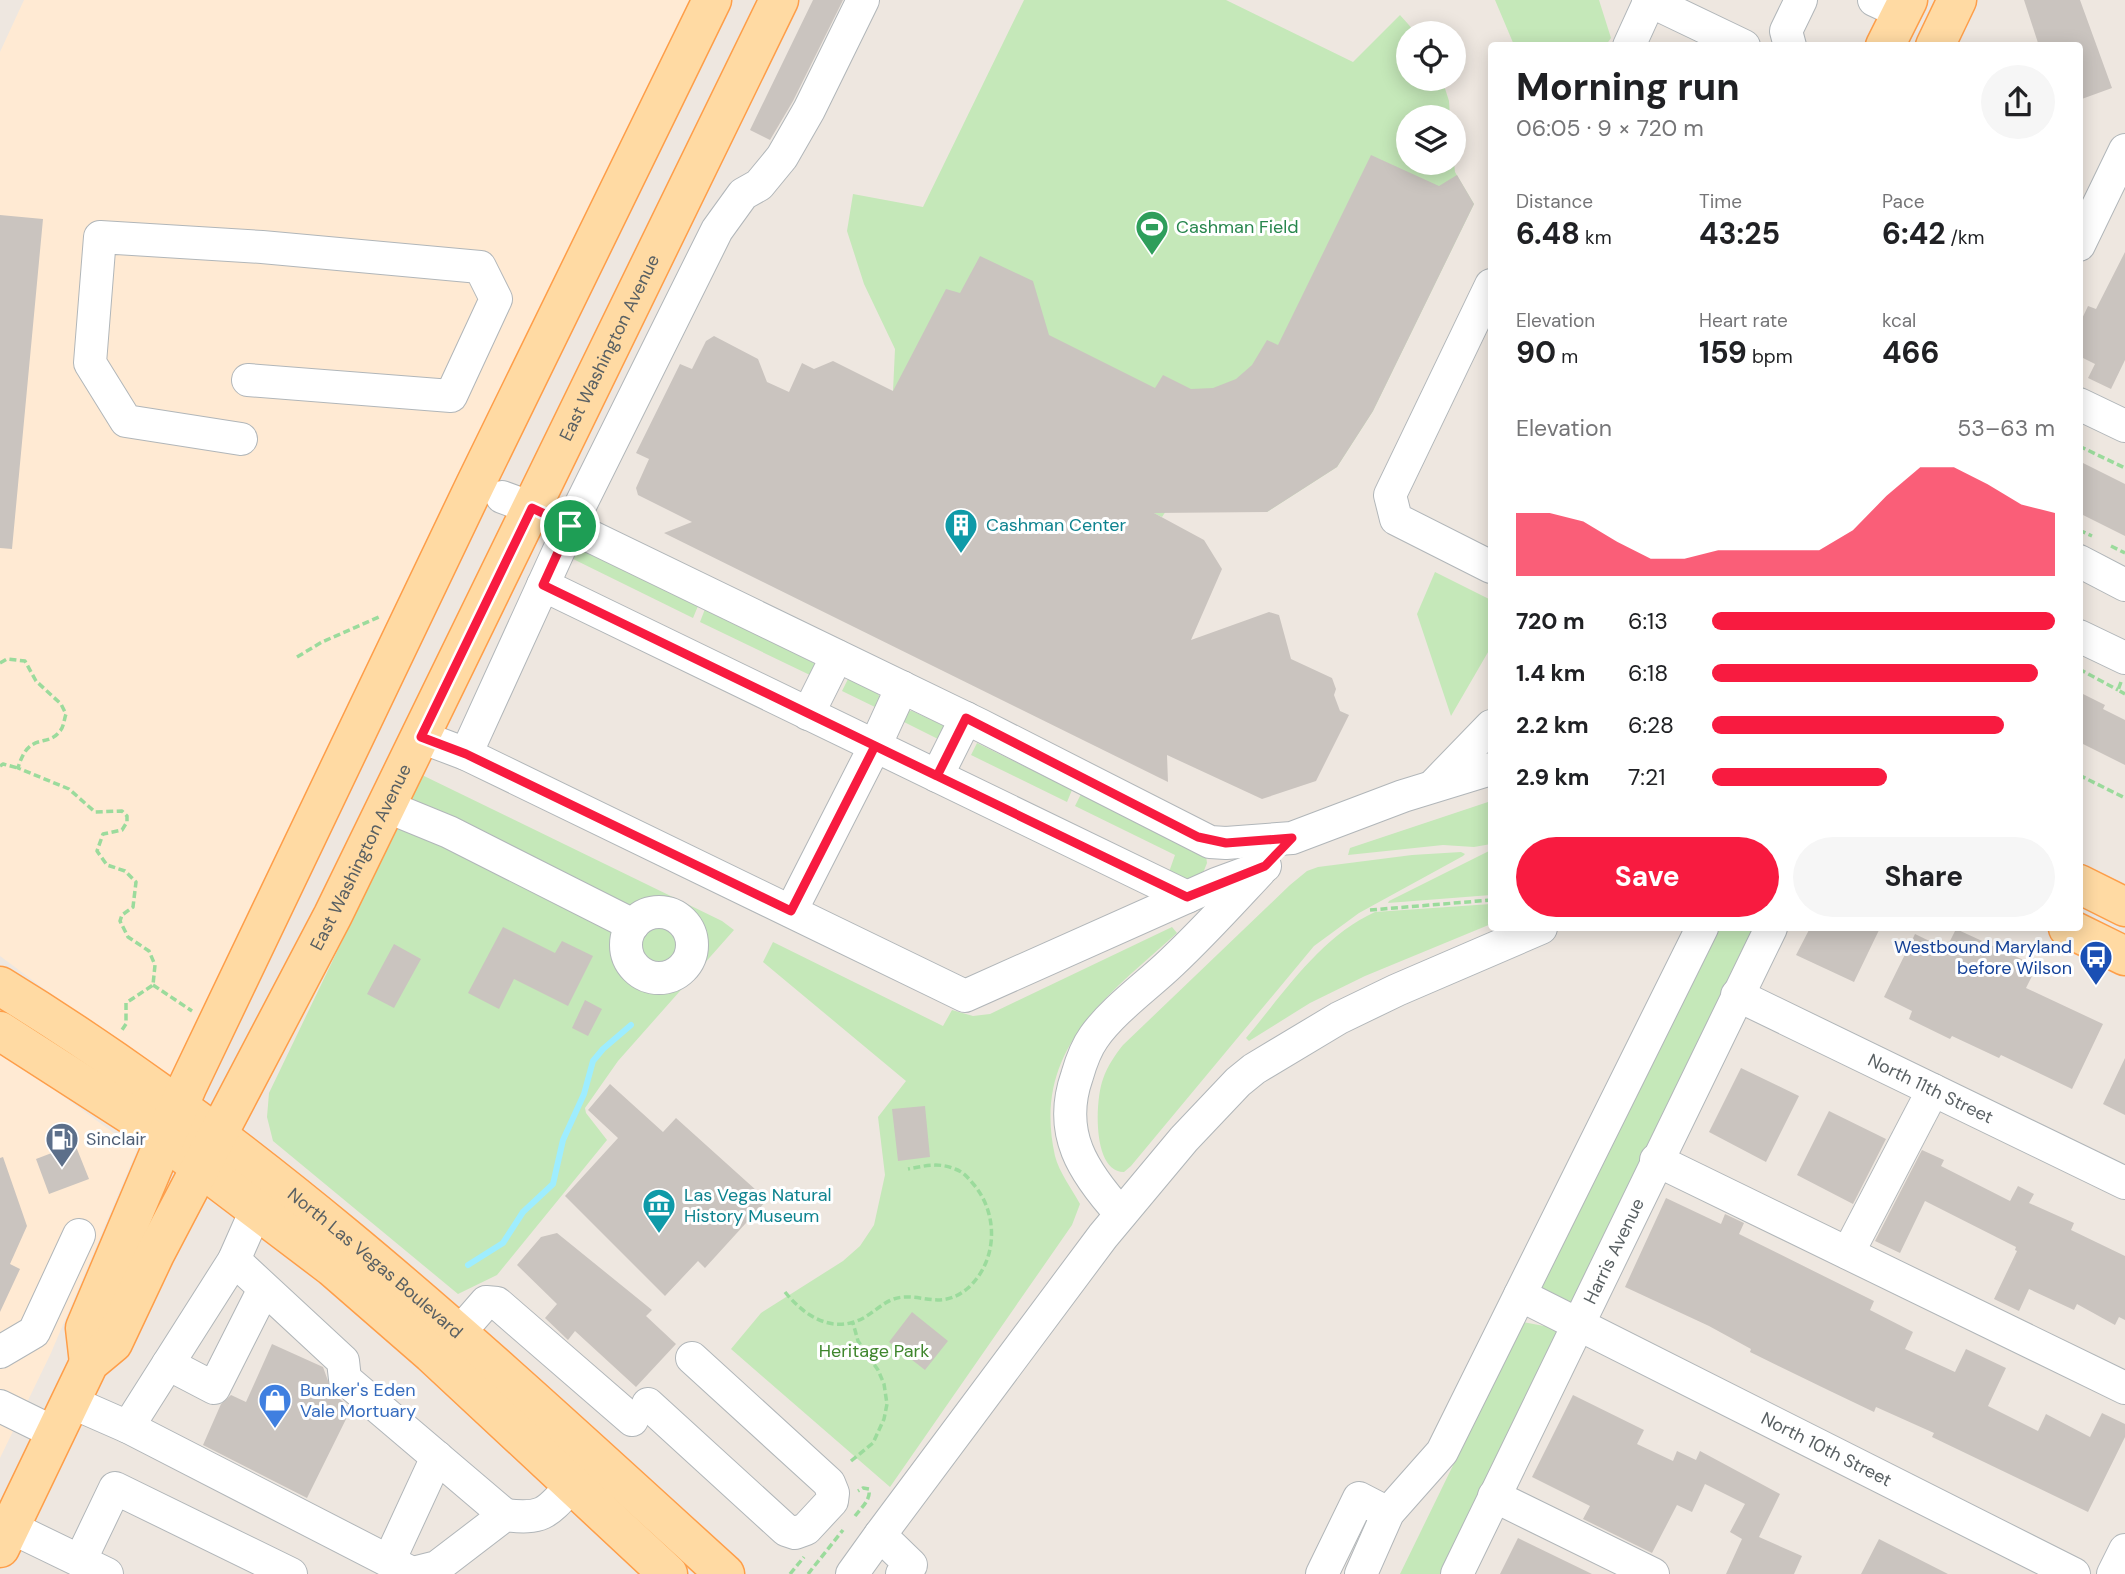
<!DOCTYPE html>
<html lang="en">
<head>
<meta charset="utf-8">
<style>
  :root { --surface:#fff; --page:#f6f6f6; --text:#202124; --muted:#757577; --accent:#f81b40 }
  body { margin:0; font-family:"DM Sans",sans-serif; background:var(--page); color:var(--text); height:100vh; display:flex; flex-direction:column; font-size:26px; white-space:nowrap }
  * { box-sizing:border-box; margin:0 }
  p { font-size:23px; color:var(--muted) }
  .icon { flex:none; width:38px; height:38px; fill:none; stroke:currentColor; stroke-width:2; stroke-linecap:round; stroke-linejoin:round }
  .map { position:relative; flex:1; overflow:hidden }
  .panel { position:absolute; left:1488px; top:42px; width:595px; height:889px; display:flex; flex-direction:column; background:var(--surface); border-radius:7px; box-shadow:0 4px 18px #0003 }
  .panel>* { flex:none }
  .fabs { position:absolute; left:1396px; top:21px; display:grid; gap:14px }
  .fabs a { display:grid; place-items:center; width:70px; height:70px; border-radius:50%; background:var(--surface); box-shadow:0 4px 18px #0003; font-size:35px }
  .pin { position:absolute; display:grid; place-items:center; width:60px; height:60px; color:#fff; margin:-30px; border:4px solid #fff; border-radius:50%; box-shadow:0 2px 7px #0007 }
  .round { display:grid; place-items:center; flex:none; width:74px; height:74px; border-radius:37px; background:var(--page) }
  .summary { display:flex; align-items:center; justify-content:space-between; height:119px; padding:0 28px }
  h1 { font-size:38px; font-weight:700; line-height:52px }
  .figures { display:grid; grid-template-columns:repeat(3,1fr); gap:10px; height:119px; padding:7px 28px }
  .figures div { display:grid; align-content:center }
  .figures b { font-size:30px; font-weight:700 }
  .figures small { font-size:19px; font-weight:400 }
  .figures p { font-size:19px }
  .chart { height:196px; padding:14px 28px }
  .chart p { display:flex; justify-content:space-between }
  .chart svg { width:100%; height:126px; margin-top:7px; fill:var(--accent); opacity:.7 }
  .action { display:flex; gap:14px; margin-top:auto; padding:14px 28px }
  .action a { flex:1; height:80px; border-radius:42px; background:var(--accent); color:#fff; font-size:28px; font-weight:700; line-height:80px; text-align:center }
  .action a+a { background:var(--page); color:var(--text) }
  ul { padding:0 28px; list-style:none; font-size:23px }
  li { display:grid; grid-template-columns:112px 84px 1fr; align-items:center; height:52px }
  li i { height:18px; border-radius:9px; background:var(--accent) }
  .map>svg:first-child { display:block }
  .commercial { fill:#ffead3 }
  .green { fill:#c5e8b9 }
  .lines { fill:none; stroke-linecap:round; stroke-linejoin:round }
  .stream { stroke:#9eedff; stroke-width:6 }
  .building { fill:#cac4bf }
  .minor-casing { stroke:#b1b6b9; stroke-width:34 }
  .major-casing { stroke:#fe9e49; stroke-width:41 }
  .path { stroke:#9bdb9c; stroke-width:3.5; stroke-dasharray:7 3.5; stroke-linecap:butt }
  .minor { stroke:#fff; stroke-width:32 }
  .major { stroke:#ffdaa3; stroke-width:38 }
  .route-casing { stroke:#fff; stroke-width:14 }
  .route { stroke:#f81b40; stroke-width:9 }
  .labels { text-anchor:middle; stroke-width:6; stroke-linejoin:round; paint-order:stroke }
  .leisure-label { font-size:18px; fill:#27864d; stroke:#fff; text-anchor:start }
  .street-label { font-size:18px; fill:#596063; stroke:#fff }
  .culture-label { font-size:18px; fill:#0d838f; stroke:#fff; text-anchor:start }
  .transit-label { font-size:18px; fill:#164399; stroke:#fff; text-anchor:end }
  .service-label { font-size:18px; fill:#4e5e75; stroke:#fff; text-anchor:start }
  .park-label { font-size:18px; fill:#3f862d; stroke:#fff }
  .shop-label { font-size:18px; fill:#366cbe; stroke:#fff; text-anchor:start }
</style>
</head>
<body>
<div class="map">
<svg width="2125" height="1574" viewBox="0 0 2125 1574">
  <rect width="100%" height="100%" fill="#eee7e0"/>
  <!-- commercial -->
  <path class="commercial" d="M24 0H695L464 461 168 1081 0 956V52Z
    M0 1050 137 1150 51 1353 0 1458Z"/>
  <!-- green -->
  <path class="green" d="M1024 0H1226L1353 62 1400 15 1416 33H1409V79H1442L1449 101 1450 117H1409V163H1454L1455 172 1474 204 1373 411 1337 467 1267 512H1194L1168 508 1162 517 893 391 895 349 864 284 847 231 853 194 923 207Z
    M1495 0H1599L1611 38 1606 45H1514Z
    M579 548 698 606 693 618 569 557 575 549Z
    M1435 572 1491 600V647L1451 716 1417 614Z
    M705 609 818 665 812 676 700 622Z
    M848 679 877 693 880 697 877 708 842 691Z
    M906 711H912L949 728 942 741 898 719Z
    M977 743 1072 790 1067 802 971 755Z
    M422 775 722 921 734 930 618 1061 585 1108 586 1113 607 1140 497 1275 458 1294 273 1141 267 1117 269 1093Z
    M1081 794 1206 856 1207 863 1201 878 1189 881 1169 872 1175 855 1075 806Z
    M1491 801V844L1474 847 1443 845 1348 855 1350 848Z
    M1491 850V895L1388 903 1389 901Z
    M1461 852 1465 854 1463 856 1359 913 1314 946 1131 1166 1124 1172C1092 1172 1095 1100 1103 1079 1107 1067 1115 1055 1123 1045L1290 885 1307 871 1318 867 1412 855Z
    M1491 904V924L1365 976 1310 1003 1249 1041 1246 1038C1284 993 1320 937 1375 912Z
    M1172 927 1177 933C1107 996 1031 1049 1055 1156 1059 1172 1072 1189 1080 1204L1072 1225 890 1487 731 1349 761 1313 843 1261 860 1246 874 1225 885 1175 878 1117 906 1081 763 962 773 942 943 1026 952 1010 973 1016 990 1014Z
    M1716 928H1754L1569 1307 1538 1292Z
    M1523 1322 1555 1328 1557 1332 1440 1574H1400Z"/>
  <g class="lines">
    <!-- stream -->
    <path class="stream" d="M468 1265 503 1243 523 1212 553 1184 563 1140 584 1094 593 1061 603 1049 631 1025"/>
  </g>
  <!-- building -->
  <path class="building" d="M813 0H843L793 101 770 140 750 130Z
    M2024 0H2080L2112 88 2079 100V46H2039Z
    M1371 155 1439 186 1457 175 1474 204 1373 411 1337 467 1267 512 1154 513 1204 540 1222 569 1191 640 1269 612 1279 615 1291 659 1332 678 1336 689 1334 695 1340 711 1349 715 1316 781 1262 799 1167 755 1168 782 664 533 692 522 638 495 636 488 649 459 636 453 680 364 692 369 706 341 714 336 758 359 767 382 789 392 802 363 814 369 833 361 893 391 946 289 960 293 980 256 1033 281 1049 335 1155 388 1163 375 1191 389 1213 388 1236 379 1252 365 1267 340 1278 345Z
    M0 215 43 219 12 549 0 548Z
    M2125 252V360L2111 389 2088 378 2095 364 2079 356V325L2088 306 2096 309Z
    M2079 461 2125 484V536L2079 513Z
    M2079 692 2105 705 2103 709 2125 720V765L2079 742Z
    M503 927 555 953 562 941 593 956 568 1006 514 979 499 1009 468 993Z
    M1810 928H1880L1854 982 1796 955Z
    M1956 929 2037 966 2026 988 2103 1024 2072 1089 2001 1055 1999 1058 1952 1036 1950 1039 1909 1019 1912 1011 1884 997 1915 934 1946 949Z
    M394 944 421 959 394 1008 367 994Z
    M585 1000 602 1009 588 1036 572 1028Z
    M2125 1058V1115L2103 1104Z
    M1741 1068 1799 1096 1766 1162 1709 1132Z
    M610 1084 663 1132 676 1118 767 1200 705 1268 698 1261 665 1296 565 1196 618 1138 588 1110Z
    M925 1106 930 1157 898 1161 892 1109Z
    M1829 1111 1886 1139 1853 1204 1797 1175Z
    M75 1144 89 1179 49 1194 36 1159Z
    M1922 1150 1944 1160 1941 1166 2010 1201 2018 1186 2034 1194 2029 1203 2074 1223 2071 1230 2125 1256V1320L2119 1317 2115 1325 2077 1304 2074 1310 2029 1289 2019 1311 1994 1299 2017 1251 2015 1250 2016 1247 1925 1201 1900 1253 1875 1241Z
    M3 1157 27 1226 10 1264 20 1269 0 1312V1158Z
    M1666 1198 1721 1224 1725 1214 1744 1223 1739 1234 1874 1301 1870 1310 1913 1332 1905 1349 1955 1372 1966 1349 2006 1368 1988 1406 2038 1431 2046 1414 2090 1437 2102 1413 2125 1424V1437L2088 1512 1932 1437 1934 1433 1876 1407 1874 1412 1830 1391 1750 1352 1751 1349 1709 1326 1625 1287Z
    M557 1233 652 1310 646 1316 676 1344 636 1387 575 1331 568 1340 545 1318 557 1304 517 1265 541 1237Z
    M912 1312 948 1341 925 1370 889 1342Z
    M272 1344 323 1367 332 1392 351 1409 307 1498 203 1445 221 1404 231 1395 246 1402Z
    M1573 1395 1644 1430 1637 1444 1673 1461 1677 1451 1696 1460 1700 1451 1780 1494 1759 1537 1802 1556 1794 1574H1726L1742 1539 1730 1532 1745 1504 1705 1484 1692 1512 1677 1505 1652 1553 1583 1519 1590 1506 1532 1477Z
    M1518 1538 1592 1574H1500Z
    M1879 1539 1948 1574H1861Z"/>
  <g class="lines">
    <defs>
      <g id="minor">
        <path d="M1648 0 1744 46"/>
        <path d="M1874 0 1902 13"/>
        <path d="M1629 46 1650 0"/>
        <path d="M1790 46 1786 31 1801 0"/>
        <path d="M2079 245 2125 150"/>
        <path d="M1491 285 1390 495 1396 519 1491 567"/>
        <path d="M2079 404 2125 426"/>
        <path d="M241 439 126 421 90 363 100 237 262 247 480 267 496 299 451 396 248 380"/>
        <path d="M502 497 532 508 980 725 1210 842 1226 843 1292 838 1403 796 1491 769"/>
        <path d="M2079 561 2125 585"/>
        <path d="M543 585 1187 897"/>
        <path d="M2079 636 2125 658"/>
        <path d="M808 714 837 656"/>
        <path d="M421 737 466 754 570 526 717 230 743 194 759 185 782 157 809 110 863 0"/>
        <path d="M466 754 965 996 1216 884 1265 866"/>
        <path d="M937 776 966 718"/>
        <path d="M1433 786 1491 726"/>
        <path d="M388 807 449 832 633 925"/>
        <path d="M791 911 875 746 902 687"/>
        <circle cx="659" cy="945" r="33"/>
        <path id="s1" d="M1737 995 2125 1183"/>
        <path d="M1656 1160 2125 1388"/>
        <path d="M1121 1214C1083 1172 1057 1133 1077 1076 1081 1062 1086 1048 1094 1037 1113 1010 1147 986 1171 963 1202 934 1231 902 1260 871"/>
        <path d="M1848 1253 1933 1090"/>
        <path d="M234 1260 343 1361 345 1379 505 1515"/>
        <path id="s2" d="M1520 1295 2074 1574"/>
        <path d="M459 1333 486 1302 497 1303 632 1420"/>
        <path d="M0 1352 34 1332 79 1235"/>
        <path d="M168 1364 214 1388 264 1289"/>
        <path d="M71 1402 128 1427 234 1260 257 1208"/>
        <path d="M648 1404 786 1530 795 1533 806 1529 832 1501 833 1493 829 1483 692 1358"/>
        <path d="M0 1406 55 1433"/>
        <path d="M128 1427 410 1572"/>
        <path d="M1494 1496 1653 1574"/>
        <path d="M10 1527 107 1574"/>
        <path d="M880 1535 1103 1236 1184 1139 1238 1082 1254 1069 1339 1018 1397 990 1541 928"/>
        <path d="M80 1561 115 1488 291 1574"/>
        <path d="M389 1561 437 1457"/>
        <path d="M409 1574 437 1567 505 1515C544 1520 548 1512 572 1485"/>
        <path d="M852 1574 880 1535 911 1565 902 1574"/>
        <path d="M1322 1574 1359 1498 1388 1513"/>
        <path d="M1361 1574 1388 1513 1442 1452 1702 928"/>
        <path id="s3" d="M1457 1574 1771 928"/>
        <path d="M2113 1574 2125 1550"/>
      </g>
      <g id="major">
        <path d="M1885 46 1908 0"/>
        <path d="M1935 46 1957 0"/>
        <path d="M2079 884 2125 907"/>
        <path d="M2068 928 2125 956"/>
        <path id="s4" d="M0 986C267 1149 495 1365 725 1574"/>
        <path d="M0 1031 137 1119 332 1267 432 1354 668 1574"/>
        <path d="M89 1363 85 1328 187 1087 475 485 712 0"/>
        <path id="s5" d="M0 1548 89 1363 113 1343 155 1254 333 915 779 0"/>
      </g>
    </defs>
    <!-- minor casing -->
    <use href="#minor" class="minor-casing"/>
    <!-- major casing -->
    <use href="#major" class="major-casing"/>
    <!-- path -->
    <path class="path" d="M2079 446 2125 468
      M2079 530 2092 536
      M2111 546 2125 553
      M297 657 322 642 379 617
      M0 663 7 659 25 661 36 681 61 704 66 714C64 719 64 727 60 731 47 749 29 730 18 768L69 789 95 812 122 811 127 816V822L122 830 103 834 97 851 107 865 125 871 136 882 133 907 122 915 120 921 128 937 149 951 155 965 153 985 126 1003V1024L122 1030
      M2079 669 2118 690
      M2121 682 2118 690 2125 694
      M0 766 3 764 18 768
      M2079 775 2125 798
      M1370 910 1491 900
      M153 985 192 1011
      M785 1292C801 1312 826 1331 854 1322 868 1318 878 1306 891 1300 917 1289 939 1313 968 1288 997 1262 999 1216 975 1186 969 1179 964 1172 955 1169 939 1162 924 1166 908 1169
      M851 1461 873 1443 884 1419 887 1404 884 1384 878 1370 858 1341 853 1323
      M855 1516C861 1508 871 1500 869 1489L863 1488 858 1491
      M790 1574 804 1557
      M808 1574 843 1530"/>
    <!-- minor -->
    <use href="#minor" class="minor"/>
    <!-- major -->
    <use href="#major" class="major"/>
  </g>
  <g class="lines">
    <defs>
      <path id="route" d="M570 526 532 508 421 737 466 754 791 911 875 746 937 776 966 718 1198 837 1226 843 1292 838 1265 866 1187 897C972 793 758 689 543 585L570 526"/>
    </defs>
    <!-- route casing -->
    <use href="#route" class="route-casing"/>
    <!-- route -->
    <use href="#route" class="route"/>
  </g>
  <!-- icons -->
  <defs>
    <symbol id="stadium-pin" viewBox="-11 -11 22 30"><path d="M0 17L-7.5 6A9.5 9.5 0 1 1 7.5 6Z" fill="#2e9e5b" stroke="#fff"/><path d="M0-5a6.5 5 0 1 0 0 10a6.5 5 0 1 0 0-10ZM-3.5-1.8h7v3.6h-7Z" fill="#fff"/></symbol>
    <symbol id="building-pin" viewBox="-11 -11 22 30"><path d="M0 17L-7.5 6A9.5 9.5 0 1 1 7.5 6Z" fill="#0f9aa8" stroke="#fff"/><path d="M-4-6H4V6H1V3H-1V6H-4ZM-2.5-4.3h1.7v1.8h-1.7ZM.8-4.3h1.7v1.8H.8ZM-2.5-1h1.7V.8h-1.7ZM.8-1h1.7V.8H.8Z" fill="#fff"/></symbol>
    <symbol id="bus-pin" viewBox="-11 -11 22 30"><path d="M0 17L-7.5 6A9.5 9.5 0 1 1 7.5 6Z" fill="#1a4fb4" stroke="#fff"/><path d="M-5-6H5V4H4V6H2V4H-2V6H-4V4H-5ZM-3.5-4V0h7V-4ZM-3.5 1.2v1.5H-2V1.2ZM2 1.2v1.5H3.5V1.2Z" fill="#fff"/></symbol>
    <symbol id="fuel-pin" viewBox="-11 -11 22 30"><path d="M0 17L-7.5 6A9.5 9.5 0 1 1 7.5 6Z" fill="#5c6f8a" stroke="#fff"/><path d="M-5.5-6h7V0h2V4h1.3V-2.5L3-4.5l.8-.8L6-3V5H2.5V1h-1V6h-7ZM-4.2-4.7v3.2H.2V-4.7Z" fill="#fff"/></symbol>
    <symbol id="museum-pin" viewBox="-11 -11 22 30"><path d="M0 17L-7.5 6A9.5 9.5 0 1 1 7.5 6Z" fill="#0f9aa8" stroke="#fff"/><path d="M0-6L6-3V-2H-6V-3ZM-5-1h2V3h-2ZM-1-1h2V3h-2ZM3-1h2V3H3ZM-6 4H6V6H-6Z" fill="#fff"/></symbol>
    <symbol id="shop-pin" viewBox="-11 -11 22 30"><path d="M0 17L-7.5 6A9.5 9.5 0 1 1 7.5 6Z" fill="#3f7fe0" stroke="#fff"/><path d="M-5-2.5h2.3a2.7 3.5 0 0 1 5.4 0H5L5.5 6h-11ZM-1.5-2.5h3a1.5 2.3 0 0 0-3 0Z" fill="#fff"/></symbol>
  </defs>
  <g fill-rule="evenodd">
    <use href="#stadium-pin" x="1133" y="208" width="38" height="52"/>
    <use href="#building-pin" x="942" y="506" width="38" height="52"/>
    <use href="#bus-pin" x="2077" y="938" width="38" height="52"/>
    <use href="#fuel-pin" x="43" y="1120" width="38" height="52"/>
    <use href="#museum-pin" x="640" y="1186" width="38" height="52"/>
    <use href="#shop-pin" x="256" y="1381" width="38" height="52"/>
  </g>
  <g class="labels">
    <!-- leisure labels -->
    <g class="leisure-label">
      <text x="1176" y="233">Cashman Field</text>
    </g>
    <!-- street labels -->
    <g class="street-label">
      <text dy="6" stroke="none"><textPath href="#s5" startOffset="1349">East Washington Avenue</textPath></text>
      <text dy="6" stroke="none"><textPath href="#s5" startOffset="782">East Washington Avenue</textPath></text>
      <text dy="6" stroke="none"><textPath href="#s1" startOffset="215">North 11th Street</textPath></text>
      <text dy="6" stroke="none"><textPath href="#s3" startOffset="359">Harris Avenue</textPath></text>
      <text dy="6" stroke="none"><textPath href="#s4" startOffset="467">North Las Vegas Boulevard</textPath></text>
      <text dy="6" stroke="none"><textPath href="#s2" startOffset="343">North 10th Street</textPath></text>
    </g>
    <!-- culture labels -->
    <g class="culture-label">
      <text x="986" y="531">Cashman Center</text>
      <text x="684" y="1201">Las Vegas Natural<tspan x="684" dy="21">History Museum</tspan></text>
    </g>
    <!-- transit labels -->
    <g class="transit-label">
      <text x="2072" y="953">Westbound Maryland<tspan x="2072" dy="21">before Wilson</tspan></text>
    </g>
    <!-- service labels -->
    <g class="service-label">
      <text x="86" y="1145">Sinclair</text>
    </g>
    <!-- park labels -->
    <g class="park-label">
      <text x="874" y="1357">Heritage Park</text>
    </g>
    <!-- shop labels -->
    <g class="shop-label">
      <text x="300" y="1396">Bunker's Eden<tspan x="300" dy="21">Vale Mortuary</tspan></text>
    </g>
  </g>
</svg>
<div class="fabs">
<a><svg class="icon" aria-label="locate" viewBox="0 0 24 24"><circle cx="12" cy="12" r="6"/><path d="M12 2v4M12 18v4M2 12h4M18 12h4"/></svg></a>
<a><svg class="icon" aria-label="layers" viewBox="0 0 24 24"><path d="M12 4l9 5-9 5-9-5zM3 14l9 5 9-5"/></svg></a>
</div>
<div class="pin" style="left:570px;top:526px;background:#1e9e55"><svg class="icon" aria-label="arrive" viewBox="0 0 24 24"><path d="M6 21V4h12l-3 4 3 4H6"/></svg></div>
<section class="panel">
<div class="summary"><div><h1>Morning run</h1><p>06:05 · 9 × 720 m</p></div><a class="round"><svg class="icon" aria-label="share" viewBox="0 0 24 24"><path d="M12 15V3M7 8l5-5 5 5M5 13v7h14v-7"/></svg></a></div>
<div class="figures">
<div><p>Distance</p><b>6.48<small> km</small></b></div>
<div><p>Time</p><b>43:25</b></div>
<div><p>Pace</p><b>6:42<small> /km</small></b></div>
</div>
<div class="figures">
<div><p>Elevation</p><b>90<small> m</small></b></div>
<div><p>Heart rate</p><b>159<small> bpm</small></b></div>
<div><p>kcal</p><b>466</b></div>
</div>
<div class="chart"><p><span>Elevation</span>53–63 m</p>
<svg viewBox="0 0 160 44" preserveAspectRatio="none"><path d="M0 44V22L10 22L20 25L30 32L40 38L50 38L60 35L70 35L80 35L90 35L100 28L110 16L120 6L130 6L140 12L150 19L160 22V44z"/></svg>
</div>
<ul>
<li><b>720 m</b>6:13<i style="width:100%"></i></li>
<li><b>1.4 km</b>6:18<i style="width:95%"></i></li>
<li><b>2.2 km</b>6:28<i style="width:85%"></i></li>
<li><b>2.9 km</b>7:21<i style="width:51%"></i></li>
</ul>
<div class="action"><a>Save</a><a>Share</a></div>
</section>
</div>
</body>
</html>
